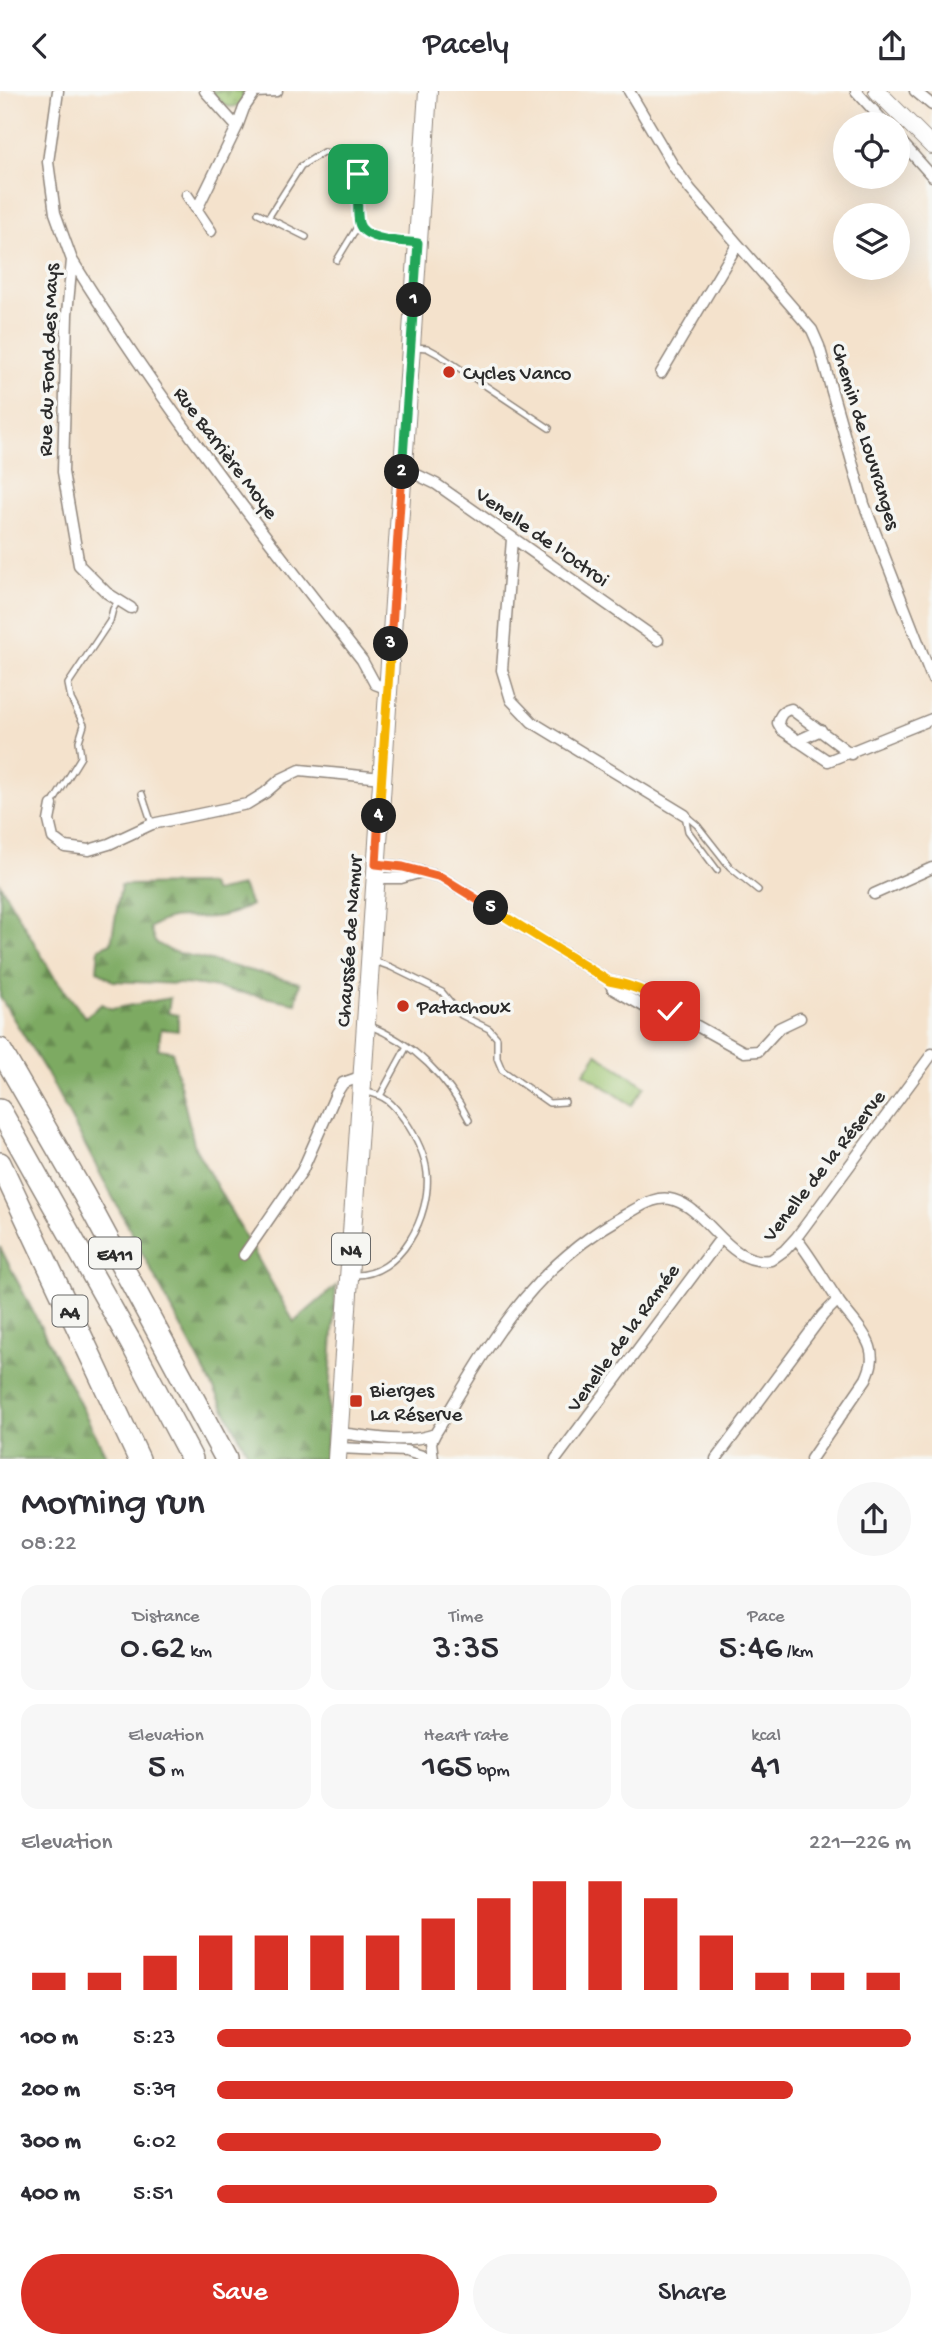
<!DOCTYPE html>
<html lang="en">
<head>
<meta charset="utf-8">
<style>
  :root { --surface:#fff; --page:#f7f7f7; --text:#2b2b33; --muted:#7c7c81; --accent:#d93025 }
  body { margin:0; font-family:"Gochi Hand",sans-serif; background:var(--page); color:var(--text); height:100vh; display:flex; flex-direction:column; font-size:26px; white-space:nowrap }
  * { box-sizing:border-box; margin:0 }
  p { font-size:23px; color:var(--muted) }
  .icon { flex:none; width:38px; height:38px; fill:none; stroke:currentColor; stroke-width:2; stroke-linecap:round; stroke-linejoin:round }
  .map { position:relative; height:1368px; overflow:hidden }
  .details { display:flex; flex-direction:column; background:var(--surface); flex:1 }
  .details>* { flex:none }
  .fabs { position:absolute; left:833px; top:21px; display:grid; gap:14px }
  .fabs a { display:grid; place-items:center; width:77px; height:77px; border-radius:50%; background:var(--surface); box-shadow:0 7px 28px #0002; font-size:35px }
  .pin { position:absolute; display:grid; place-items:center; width:60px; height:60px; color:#fff; margin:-30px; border-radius:14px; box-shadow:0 4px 10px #0006 }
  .km { position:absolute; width:35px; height:35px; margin:-18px; border-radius:50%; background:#222; color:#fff; font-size:19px; line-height:35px; text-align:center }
  .round { display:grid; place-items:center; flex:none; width:74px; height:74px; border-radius:37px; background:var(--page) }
  .summary { display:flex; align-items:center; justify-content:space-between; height:119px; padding:0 21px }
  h1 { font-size:38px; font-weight:600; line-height:52px }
  .metrics { display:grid; grid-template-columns:repeat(3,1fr); gap:10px; height:119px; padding:7px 21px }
  .metrics div { display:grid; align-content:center; border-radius:18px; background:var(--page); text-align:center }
  .metrics b { font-size:35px; font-weight:600 }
  .metrics small { font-size:19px; font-weight:400 }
  .metrics p { font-size:19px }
  .chart { height:196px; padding:14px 21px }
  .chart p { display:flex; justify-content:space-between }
  .chart svg { width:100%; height:126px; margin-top:7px; stroke:var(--accent); stroke-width:6 }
  .cta { display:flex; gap:14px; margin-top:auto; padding:14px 21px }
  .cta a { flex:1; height:80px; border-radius:42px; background:var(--accent); color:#fff; font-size:28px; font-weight:600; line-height:80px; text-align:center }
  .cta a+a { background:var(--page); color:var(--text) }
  ul { padding:0 21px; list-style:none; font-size:23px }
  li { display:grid; grid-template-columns:112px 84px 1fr; align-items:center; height:52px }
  li i { height:18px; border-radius:9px; background:var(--accent) }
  header { display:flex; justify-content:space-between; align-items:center; height:91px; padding:0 21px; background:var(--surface); font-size:32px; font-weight:600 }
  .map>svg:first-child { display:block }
  .grass { fill:url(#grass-dots); stroke:#64784e; stroke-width:2 }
  .forest { fill:url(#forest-firs); stroke:#546a46; stroke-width:2 }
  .pitch { fill:#9cc470; stroke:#64784e; stroke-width:2 }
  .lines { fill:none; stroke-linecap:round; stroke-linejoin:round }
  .service-casing { stroke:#90867c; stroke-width:8 }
  .minor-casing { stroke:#90867c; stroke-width:13 }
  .secondary-casing { stroke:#90867c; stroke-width:18 }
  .primary-casing { stroke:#90867c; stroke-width:20 }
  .motorway-casing { stroke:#90867c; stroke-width:24 }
  .service { stroke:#fff; stroke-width:5 }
  .minor { stroke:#fff; stroke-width:10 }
  .secondary { stroke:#fff; stroke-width:16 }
  .primary { stroke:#fff; stroke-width:18 }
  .motorway { stroke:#fff; stroke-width:21 }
  .split-1-casing { stroke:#fff; stroke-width:14 }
  .split-2-casing { stroke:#fff; stroke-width:14 }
  .split-3-casing { stroke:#fff; stroke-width:14 }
  .split-4-casing { stroke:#fff; stroke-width:14 }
  .split-5-casing { stroke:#fff; stroke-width:14 }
  .split-6-casing { stroke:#fff; stroke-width:14 }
  .split-1 { stroke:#22a559; stroke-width:9 }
  .split-2 { stroke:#22a559; stroke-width:9 }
  .split-3 { stroke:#f0652b; stroke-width:9 }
  .split-4 { stroke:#f5b400; stroke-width:9 }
  .split-5 { stroke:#f0652b; stroke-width:9 }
  .split-6 { stroke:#f5b400; stroke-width:9 }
  .poi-dot { fill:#c8321e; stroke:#f6f6f2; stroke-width:2.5 }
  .labels { text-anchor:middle; stroke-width:7; stroke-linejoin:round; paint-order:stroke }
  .shield { fill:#f6f6f2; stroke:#686867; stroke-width:2 }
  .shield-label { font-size:19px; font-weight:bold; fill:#2b2b2b }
  .street-label { font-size:21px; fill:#2b2b2b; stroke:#f6f6f2 }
  .poi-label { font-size:21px; fill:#2b2b2b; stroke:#f6f6f2; text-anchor:start }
</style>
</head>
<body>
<header><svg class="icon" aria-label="back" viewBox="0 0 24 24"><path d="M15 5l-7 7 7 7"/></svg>Pacely<svg class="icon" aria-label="share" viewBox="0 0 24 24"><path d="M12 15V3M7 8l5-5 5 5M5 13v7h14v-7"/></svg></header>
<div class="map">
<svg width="932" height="1368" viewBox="0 0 932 1368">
  <defs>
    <pattern id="grass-dots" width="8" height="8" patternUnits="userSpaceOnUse" patternTransform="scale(1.75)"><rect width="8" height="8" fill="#9cc470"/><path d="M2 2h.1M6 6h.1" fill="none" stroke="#7f9f5c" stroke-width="1.8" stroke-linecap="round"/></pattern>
    <pattern id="forest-firs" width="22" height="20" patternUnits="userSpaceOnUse" patternTransform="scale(1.75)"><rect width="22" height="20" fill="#7daa62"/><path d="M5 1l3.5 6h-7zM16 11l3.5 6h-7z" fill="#678b51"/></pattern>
  </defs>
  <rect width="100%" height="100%" fill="#f6f6f2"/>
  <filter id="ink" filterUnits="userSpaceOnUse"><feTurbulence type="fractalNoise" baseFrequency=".0143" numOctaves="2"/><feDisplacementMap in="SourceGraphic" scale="14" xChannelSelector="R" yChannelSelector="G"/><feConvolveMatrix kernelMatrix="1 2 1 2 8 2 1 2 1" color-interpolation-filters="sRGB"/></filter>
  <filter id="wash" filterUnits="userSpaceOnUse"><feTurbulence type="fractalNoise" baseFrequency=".00686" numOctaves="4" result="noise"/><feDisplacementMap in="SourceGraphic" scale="28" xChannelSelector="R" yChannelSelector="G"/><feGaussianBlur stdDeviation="1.57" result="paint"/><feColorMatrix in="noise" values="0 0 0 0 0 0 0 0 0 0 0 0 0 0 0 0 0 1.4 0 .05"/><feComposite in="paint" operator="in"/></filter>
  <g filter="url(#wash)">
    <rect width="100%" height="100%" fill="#f4e2cc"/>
    <!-- grass -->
    <path class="grass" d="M211 0H245L241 13C226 21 220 11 211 0Z"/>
    <!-- forest -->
    <path class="forest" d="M0 793 53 884 85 926 102 913 112 918 170 907 168 922 178 924V940L161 938 158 958 172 960 195 1057 294 1231 336 1195 325 1368H251L48 984 0 906Z
      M209 793 214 801 242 795 251 814C239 820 228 825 214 826 188 829 173 820 150 837L155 851 171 860 300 892 296 912 200 894 113 890 97 879 99 857 111 852 121 794Z
      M0 1156 108 1368H0Z"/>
    <!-- pitch -->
    <path class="pitch" d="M597 963 645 995 632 1014 584 982Z"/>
  </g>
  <g filter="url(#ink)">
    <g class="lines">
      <defs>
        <path id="service" d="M258 122 306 146
          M268 127 301 75 323 61 340 63 355 73C361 95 353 123 364 142L378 147 415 152
          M337 169 359 133
          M415 256 427 257 438 263 549 337
          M142 703 152 733
          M52 713 81 666 79 650 84 634 71 608 68 593 110 530 113 518 118 510
          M685 724 697 734 730 776 758 799
          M685 724 688 740 717 779
          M374 870 391 876 442 901 461 924 489 938 497 947V967L502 979 549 1012 565 1011
          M368 934C414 952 448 987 469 1029
          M381 1003 406 957
          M353 1184C401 1186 431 1124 427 1082 425 1062 415 1044 404 1028 392 1012 385 1004 366 1001"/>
        <path id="minor" d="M58 0 48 71 55 122 72 169 67 223 63 381 79 474 107 502 131 517
          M205 0 237 36
          M629 0 674 76 690 98 812 239 819 255 864 413 932 587
          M856 0 886 33
          M915 0 932 14
          M898 47 932 85
          M187 104 211 140
          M197 118 237 36 244 17 255 1 277 0
          M72 169C159 310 260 439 362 569L375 593 388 598
          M661 282 737 154
          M403 377 436 393 658 549
          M512 448 502 579 511 609 532 631 685 724
          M797 650 821 639
          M851 663 791 618C783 620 780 623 778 632L782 639 828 670 932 628
          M52 714 49 730 53 747 65 756 89 759 109 753 152 733 247 713 265 702 281 688 300 679 382 687
          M376 773 403 776 441 786 609 890C631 894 655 902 670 920
          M375 787H401L418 782
          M874 803 932 777
          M609 890 613 898 645 916 670 920 744 961 758 960 779 937 800 927
          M796 1147C812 1167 824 1189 839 1211 849 1225 864 1239 870 1256 874 1268 871 1277 866 1288L811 1368
          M244 1164 302 1080 336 1003 343 992 363 985
          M339 1342C369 1345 407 1354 435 1343
          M338 1357 406 1360 432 1368
          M433 1368 431 1351 435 1343C491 1252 527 1179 625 1124 640 1116 656 1103 674 1109 710 1120 728 1176 771 1169L785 1159 796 1147 932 963
          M556 1368 721 1147
          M716 1368 823 1224 838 1209"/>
        <path id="secondary" d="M877 0 932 55"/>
        <path id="primary" d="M337 1368 428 0"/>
        <path id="motorway" d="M0 958 84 1104 226 1368
          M0 1019 131 1252 192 1368
          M0 1072 139 1368"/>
      </defs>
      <!-- service casing -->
      <use href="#service" class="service-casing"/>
      <!-- minor casing -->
      <use href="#minor" class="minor-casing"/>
      <!-- secondary casing -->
      <use href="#secondary" class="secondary-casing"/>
      <!-- primary casing -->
      <use href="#primary" class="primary-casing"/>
      <!-- motorway casing -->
      <use href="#motorway" class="motorway-casing"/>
      <!-- service -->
      <use href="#service" class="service"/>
      <!-- minor -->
      <use href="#minor" class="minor"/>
      <!-- secondary -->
      <use href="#secondary" class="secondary"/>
      <!-- primary -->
      <use href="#primary" class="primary"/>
      <!-- motorway -->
      <use href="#motorway" class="motorway"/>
    </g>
  </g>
  <g class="lines" filter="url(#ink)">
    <defs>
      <path id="split-1" d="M358 83C359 98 356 119 359 132 363 150 403 150 418 152L414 209"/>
      <path id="split-2" d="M402 381 414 209"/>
      <path id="split-3" d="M391 553 402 381"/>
      <path id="split-4" d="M379 725 391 553"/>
      <path id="split-5" d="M379 725 376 773 403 776 441 786 491 817"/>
      <path id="split-6" d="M491 817 609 890C631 894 655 902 670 920"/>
    </defs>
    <!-- split-1 casing -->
    <use href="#split-1" class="split-1-casing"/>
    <!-- split-2 casing -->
    <use href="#split-2" class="split-2-casing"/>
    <!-- split-3 casing -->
    <use href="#split-3" class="split-3-casing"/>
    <!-- split-4 casing -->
    <use href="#split-4" class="split-4-casing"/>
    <!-- split-5 casing -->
    <use href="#split-5" class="split-5-casing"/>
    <!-- split-6 casing -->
    <use href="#split-6" class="split-6-casing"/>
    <!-- split-1 -->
    <use href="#split-1" class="split-1"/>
    <!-- split-2 -->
    <use href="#split-2" class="split-2"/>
    <!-- split-3 -->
    <use href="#split-3" class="split-3"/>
    <!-- split-4 -->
    <use href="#split-4" class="split-4"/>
    <!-- split-5 -->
    <use href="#split-5" class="split-5"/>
    <!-- split-6 -->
    <use href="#split-6" class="split-6"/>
  </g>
  <!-- markers -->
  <g class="poi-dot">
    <circle cx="449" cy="281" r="7"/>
    <circle cx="403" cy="915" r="7"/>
    <rect x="349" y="1303" width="14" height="14" rx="3.5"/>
  </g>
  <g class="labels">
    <!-- shield labels -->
    <g class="shield">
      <rect x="332" y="1142.5" width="38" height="31" rx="5"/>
      <rect x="89" y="1146.5" width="52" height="31" rx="5"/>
      <rect x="52.5" y="1204.5" width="35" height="31" rx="5"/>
    </g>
    <g class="shield-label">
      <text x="351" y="1165">N4</text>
      <text x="115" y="1169">E411</text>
      <text x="70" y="1227">A4</text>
    </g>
    <!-- street labels -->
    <g class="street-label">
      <text transform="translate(47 269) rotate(-88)" y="7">Rue du Fond des Mays</text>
      <text transform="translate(867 345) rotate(73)" y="7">Chemin de Louvranges</text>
      <text transform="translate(227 361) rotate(53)" y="7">Rue Barrière Moye</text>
      <text transform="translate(543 445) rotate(35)" y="7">Venelle de l'Octroi</text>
      <text transform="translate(348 850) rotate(-86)" y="7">Chaussée de Namur</text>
      <text transform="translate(823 1074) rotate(-52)" y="7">Venelle de la Réserve</text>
      <text transform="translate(622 1246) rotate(-54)" y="7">Venelle de la Ramée</text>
    </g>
    <!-- poi labels -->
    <g class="poi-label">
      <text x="463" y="288">Cycles Vanco</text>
      <text x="417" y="922">Patachoux</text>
      <text x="370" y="1305">Bierges<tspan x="370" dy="24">La Réserve</tspan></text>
    </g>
  </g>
</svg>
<div class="fabs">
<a><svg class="icon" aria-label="locate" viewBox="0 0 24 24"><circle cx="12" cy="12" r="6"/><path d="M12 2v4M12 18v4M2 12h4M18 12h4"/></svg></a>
<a><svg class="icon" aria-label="layers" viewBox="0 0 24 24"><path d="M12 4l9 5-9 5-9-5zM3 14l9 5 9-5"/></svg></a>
</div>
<div class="pin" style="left:358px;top:83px;background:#1e9e55"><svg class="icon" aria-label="arrive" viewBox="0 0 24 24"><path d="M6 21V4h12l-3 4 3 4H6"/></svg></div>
<div class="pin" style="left:670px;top:920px;background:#d93025"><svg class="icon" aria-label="check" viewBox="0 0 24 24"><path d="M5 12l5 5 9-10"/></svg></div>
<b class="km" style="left:414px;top:209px">1</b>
<b class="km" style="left:402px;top:381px">2</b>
<b class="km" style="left:391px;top:553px">3</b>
<b class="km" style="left:379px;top:725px">4</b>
<b class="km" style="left:491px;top:817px">5</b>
</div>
<section class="details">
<div class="summary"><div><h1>Morning run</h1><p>08:22</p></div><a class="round"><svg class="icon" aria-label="share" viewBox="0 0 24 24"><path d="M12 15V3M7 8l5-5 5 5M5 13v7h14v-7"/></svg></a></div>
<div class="metrics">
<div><p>Distance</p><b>0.62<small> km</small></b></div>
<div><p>Time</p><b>3:35</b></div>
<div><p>Pace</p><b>5:46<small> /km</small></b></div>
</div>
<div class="metrics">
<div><p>Elevation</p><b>5<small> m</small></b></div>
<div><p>Heart rate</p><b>165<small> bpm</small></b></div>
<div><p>kcal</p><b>41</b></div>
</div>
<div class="chart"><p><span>Elevation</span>221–226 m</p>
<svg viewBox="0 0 160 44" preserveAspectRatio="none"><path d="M5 44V38M15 44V38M25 44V32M35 44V25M45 44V25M55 44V25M65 44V25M75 44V19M85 44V12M95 44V6M105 44V6M115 44V12M125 44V25M135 44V38M145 44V38M155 44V38"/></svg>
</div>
<ul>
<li><b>100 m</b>5:23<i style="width:100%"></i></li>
<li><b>200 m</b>5:39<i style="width:83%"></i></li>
<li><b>300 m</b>6:02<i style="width:64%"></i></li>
<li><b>400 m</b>5:51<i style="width:72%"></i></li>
</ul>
<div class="cta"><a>Save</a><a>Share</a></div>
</section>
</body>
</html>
